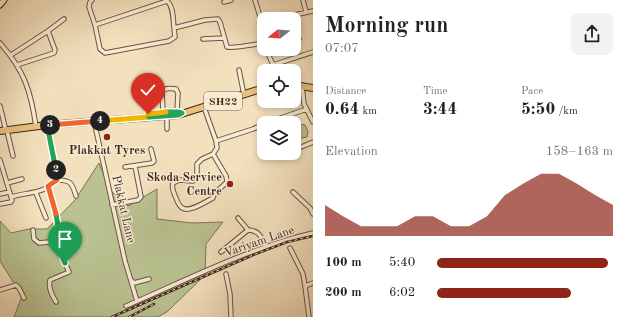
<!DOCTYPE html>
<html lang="en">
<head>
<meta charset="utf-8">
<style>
  :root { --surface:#fff; --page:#f2f2f2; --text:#222; --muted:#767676; --accent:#8f2418 }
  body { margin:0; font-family:"Old Standard TT",serif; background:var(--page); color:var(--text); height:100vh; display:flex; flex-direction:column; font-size:15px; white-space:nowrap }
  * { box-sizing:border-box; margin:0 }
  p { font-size:13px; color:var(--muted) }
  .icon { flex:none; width:22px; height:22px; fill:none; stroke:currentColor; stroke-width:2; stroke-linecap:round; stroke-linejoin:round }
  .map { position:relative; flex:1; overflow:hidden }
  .panel { display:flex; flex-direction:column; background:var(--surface); width:312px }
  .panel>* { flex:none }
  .needle { width:26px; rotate:253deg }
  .fabs { position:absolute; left:257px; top:12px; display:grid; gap:8px }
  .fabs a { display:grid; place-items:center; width:44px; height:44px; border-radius:8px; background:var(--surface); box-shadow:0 2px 6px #0003; font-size:20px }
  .pin { position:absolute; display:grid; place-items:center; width:34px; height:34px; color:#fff; margin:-41px -17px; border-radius:50% 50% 50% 0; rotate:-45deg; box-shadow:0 0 4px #0007 }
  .pin .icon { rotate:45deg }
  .km { position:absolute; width:20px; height:20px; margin:-10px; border-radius:50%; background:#222; color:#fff; font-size:11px; line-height:20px; text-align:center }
  .round { display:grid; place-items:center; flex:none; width:42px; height:42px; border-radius:8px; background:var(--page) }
  .summary { display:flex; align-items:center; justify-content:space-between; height:68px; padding:0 12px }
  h1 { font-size:22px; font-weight:600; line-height:30px }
  .figures { display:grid; grid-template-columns:repeat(3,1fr); gap:6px; height:68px; padding:4px 12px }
  .figures div { display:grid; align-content:center }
  .figures b { font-size:17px; font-weight:600 }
  .figures small { font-size:11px; font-weight:400 }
  .figures p { font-size:11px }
  .chart { height:112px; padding:8px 12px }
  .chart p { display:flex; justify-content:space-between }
  .chart svg { width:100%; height:72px; margin-top:4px; fill:var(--accent); opacity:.7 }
  ul { padding:0 12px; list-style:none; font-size:13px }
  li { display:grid; grid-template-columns:64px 48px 1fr; align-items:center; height:30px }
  li i { height:10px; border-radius:5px; background:var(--accent) }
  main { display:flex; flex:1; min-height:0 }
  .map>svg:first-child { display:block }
  .green { fill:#bac291; stroke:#7c7454 }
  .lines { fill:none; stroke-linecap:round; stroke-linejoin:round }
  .street-casing { stroke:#6b5441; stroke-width:5.5 }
  .secondary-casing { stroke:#3e2518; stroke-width:7 }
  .primary-casing { stroke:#3e2518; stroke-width:8 }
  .street { stroke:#f7ebd4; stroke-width:3.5 }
  .secondary { stroke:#f7ebd4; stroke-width:5 }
  .primary { stroke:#eac07e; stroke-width:6 }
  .rail-casing { stroke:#3e2518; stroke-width:2.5 }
  .rail { stroke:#f7ebd4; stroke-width:1; stroke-dasharray:3; stroke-linecap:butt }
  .split-1-casing { stroke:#fff; stroke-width:8 }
  .split-2-casing { stroke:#fff; stroke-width:8 }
  .split-3-casing { stroke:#fff; stroke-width:8 }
  .split-4-casing { stroke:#fff; stroke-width:8 }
  .split-5-casing { stroke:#fff; stroke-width:8 }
  .split-6-casing { stroke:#fff; stroke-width:8 }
  .split-7-casing { stroke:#fff; stroke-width:8 }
  .split-1 { stroke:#22a559; stroke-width:5 }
  .split-2 { stroke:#f0652b; stroke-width:5 }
  .split-3 { stroke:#22a559; stroke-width:5 }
  .split-4 { stroke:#f0652b; stroke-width:5 }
  .split-5 { stroke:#f5b400; stroke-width:5 }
  .split-6 { stroke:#22a559; stroke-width:5 }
  .split-7 { stroke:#f5b400; stroke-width:5 }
  .poi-dot { fill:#8f2418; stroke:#f7ebd4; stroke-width:1.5 }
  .labels { text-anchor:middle; stroke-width:3; stroke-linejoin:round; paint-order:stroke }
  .shield { fill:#f7ebd4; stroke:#766050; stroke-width:1 }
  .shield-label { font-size:11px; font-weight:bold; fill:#3e2518 }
  .poi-label { font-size:12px; font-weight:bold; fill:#3e2518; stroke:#f7ebd4 }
  .street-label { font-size:12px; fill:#3e2518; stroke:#f7ebd4 }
</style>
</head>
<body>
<main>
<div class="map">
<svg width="313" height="317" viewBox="0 0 313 317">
  <rect width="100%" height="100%" fill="#f3e0bd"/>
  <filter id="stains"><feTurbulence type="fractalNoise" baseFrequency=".005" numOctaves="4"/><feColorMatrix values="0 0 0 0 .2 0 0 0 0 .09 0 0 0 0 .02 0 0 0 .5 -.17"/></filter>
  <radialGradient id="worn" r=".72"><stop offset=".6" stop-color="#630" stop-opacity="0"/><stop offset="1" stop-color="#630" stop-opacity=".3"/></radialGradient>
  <!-- green -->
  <path class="green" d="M298 124 305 125 308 131 307 137 301 138 294 136V125Z
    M99 163 110 190 128 206 157 189V219L192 223 223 222 206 244 205 275 168 311 158 317H14L22 296 0 261V221L11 233 29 229H47L75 200Z"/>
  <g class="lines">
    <defs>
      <path id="street" d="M92 0 90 2 89 7 95 25 167 1C174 7 173 20 174 28L205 20 218 19 220 22 227 47C232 49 256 44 264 43
        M255 0 262 23 264 40
        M303 0 306 12
        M224 2 231 0
        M276 19 313 11
        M95 25 100 49 105 53 169 41 175 37 174 28
        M48 31 64 19
        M203 39 224 38
        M0 43C24 70 31 91 36 127
        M294 44 298 41 299 39
        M266 49 273 65
        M11 55 48 31 55 50 54 53 17 65
        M239 70 244 95
        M276 71 273 65 313 52
        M302 86 304 104 313 122
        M0 106 5 127
        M204 107 216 141 217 148 213 154 226 176 227 182 214 194 213 198C205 202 188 214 181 207 179 205 177 201 176 198 174 193 171 189 173 183L179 180 193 181 196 179 197 176V164L202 159 213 154
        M163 112 162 91C165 88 172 88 176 89L178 93 177 112
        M167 116V129
        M94 121 125 261 137 301
        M266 123 307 109
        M7 131 13 156
        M216 141 253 129 264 124
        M294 150 313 142
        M0 160 12 200 11 202 0 204
        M125 167 152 163 154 161 151 149
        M57 180C71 180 72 183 76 196
        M7 183 22 179
        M48 186 58 221 63 259 69 272 50 280C48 288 52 295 56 302
        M293 192 310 208 313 214
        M36 193 46 218
        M0 194 9 192
        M11 197C28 192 44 194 57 180L56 169 47 125
        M112 205 138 200 141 197 135 166
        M238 218 248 230
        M33 230 34 239 39 243 60 241
        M290 248 303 274 305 286
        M221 252 248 230C259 230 262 238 266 247
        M226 274 230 294 231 317
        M131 280 134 283 149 279
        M0 290 16 285 19 288 24 298
        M126 306C187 280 248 248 313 233
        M309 317 305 286 313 283"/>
      <path id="secondary" d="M0 5 4 0"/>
      <path id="primary" d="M294 85 313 88
        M0 131 47 125 178 115 264 88"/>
    </defs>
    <!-- street casing -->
    <use href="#street" class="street-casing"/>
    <!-- secondary casing -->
    <use href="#secondary" class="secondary-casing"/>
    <!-- primary casing -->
    <use href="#primary" class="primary-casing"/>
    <!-- street -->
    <use href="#street" class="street"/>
    <!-- secondary -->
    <use href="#secondary" class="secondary"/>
    <!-- primary -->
    <use href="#primary" class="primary"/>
    <defs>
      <path id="rail" d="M112 317 253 255 287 242 313 236
        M129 317 154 304"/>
    </defs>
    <!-- rail casing -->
    <use href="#rail" class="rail-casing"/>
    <!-- rail -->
    <use href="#rail" class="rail"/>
  </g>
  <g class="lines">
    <defs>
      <path id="split-1" d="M56 214 63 258 65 263"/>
      <path id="split-2" d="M56 170 57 180 48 186 56 214"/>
      <path id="split-3" d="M50 125H47L56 170"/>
      <path id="split-4" d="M50 125 100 121"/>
      <path id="split-5" d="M100 121 149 117"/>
      <path id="split-6" d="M149 117 178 115 182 113 179 112H166"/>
      <path id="split-7" d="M148 114 166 112"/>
    </defs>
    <!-- split-1 casing -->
    <use href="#split-1" class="split-1-casing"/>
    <!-- split-2 casing -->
    <use href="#split-2" class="split-2-casing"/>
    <!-- split-3 casing -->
    <use href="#split-3" class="split-3-casing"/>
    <!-- split-4 casing -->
    <use href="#split-4" class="split-4-casing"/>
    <!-- split-5 casing -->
    <use href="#split-5" class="split-5-casing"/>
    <!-- split-6 casing -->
    <use href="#split-6" class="split-6-casing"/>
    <!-- split-7 casing -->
    <use href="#split-7" class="split-7-casing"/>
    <!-- split-1 -->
    <use href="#split-1" class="split-1"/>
    <!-- split-2 -->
    <use href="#split-2" class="split-2"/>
    <!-- split-3 -->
    <use href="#split-3" class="split-3"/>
    <!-- split-4 -->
    <use href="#split-4" class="split-4"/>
    <!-- split-5 -->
    <use href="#split-5" class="split-5"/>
    <!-- split-6 -->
    <use href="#split-6" class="split-6"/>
    <!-- split-7 -->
    <use href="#split-7" class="split-7"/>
  </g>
  <!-- markers -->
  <g class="poi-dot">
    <circle cx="107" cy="137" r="4"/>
    <circle cx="230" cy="184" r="4"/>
  </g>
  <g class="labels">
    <!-- shield labels -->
    <rect class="shield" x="204" y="92" width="38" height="18" rx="3"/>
    <g class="shield-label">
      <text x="223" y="105">SH22</text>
    </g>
    <!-- poi labels -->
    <g class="poi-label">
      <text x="107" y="154">Plakkat Tyres</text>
      <text x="222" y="181" text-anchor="end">Skoda Service<tspan x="222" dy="14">Centre</tspan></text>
    </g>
    <!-- street labels -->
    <g class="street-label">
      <text transform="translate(124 209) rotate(77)" y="4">Plakkat Lane</text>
      <text transform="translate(259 241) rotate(-19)" y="4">Variyam Lane</text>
    </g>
  </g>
  <rect width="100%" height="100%" filter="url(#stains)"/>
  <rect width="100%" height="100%" fill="url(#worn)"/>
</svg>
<div class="fabs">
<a><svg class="needle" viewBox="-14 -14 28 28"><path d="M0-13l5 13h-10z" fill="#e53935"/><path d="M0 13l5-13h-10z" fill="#767676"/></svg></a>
<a><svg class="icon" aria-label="locate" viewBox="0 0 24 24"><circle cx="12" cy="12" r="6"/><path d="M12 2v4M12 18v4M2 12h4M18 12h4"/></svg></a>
<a><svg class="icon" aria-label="layers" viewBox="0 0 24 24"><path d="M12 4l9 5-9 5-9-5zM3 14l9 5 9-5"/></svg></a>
</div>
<div class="pin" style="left:65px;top:263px;background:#1e9e55"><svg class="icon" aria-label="arrive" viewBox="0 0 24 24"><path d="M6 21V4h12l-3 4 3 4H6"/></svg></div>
<div class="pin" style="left:148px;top:114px;background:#d93025"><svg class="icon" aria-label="check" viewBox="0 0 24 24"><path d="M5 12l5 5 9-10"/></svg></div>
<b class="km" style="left:56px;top:170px">2</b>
<b class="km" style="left:50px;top:125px">3</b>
<b class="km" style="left:100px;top:121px">4</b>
</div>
<section class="panel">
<div class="summary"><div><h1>Morning run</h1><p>07:07</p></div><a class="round"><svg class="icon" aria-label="share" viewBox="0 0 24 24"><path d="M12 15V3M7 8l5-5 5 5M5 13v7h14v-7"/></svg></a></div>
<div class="figures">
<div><p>Distance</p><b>0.64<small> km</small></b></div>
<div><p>Time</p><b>3:44</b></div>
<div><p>Pace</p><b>5:50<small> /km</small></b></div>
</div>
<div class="chart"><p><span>Elevation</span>158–163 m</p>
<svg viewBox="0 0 160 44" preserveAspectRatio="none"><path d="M0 44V25L10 32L20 38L30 38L40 38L50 32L60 32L70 38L80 38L90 32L100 19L110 12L120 6L130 6L140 12L150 19L160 25V44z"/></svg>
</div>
<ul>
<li><b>100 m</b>5:40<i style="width:97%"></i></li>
<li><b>200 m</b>6:02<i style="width:76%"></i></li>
</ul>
</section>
</main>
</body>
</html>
